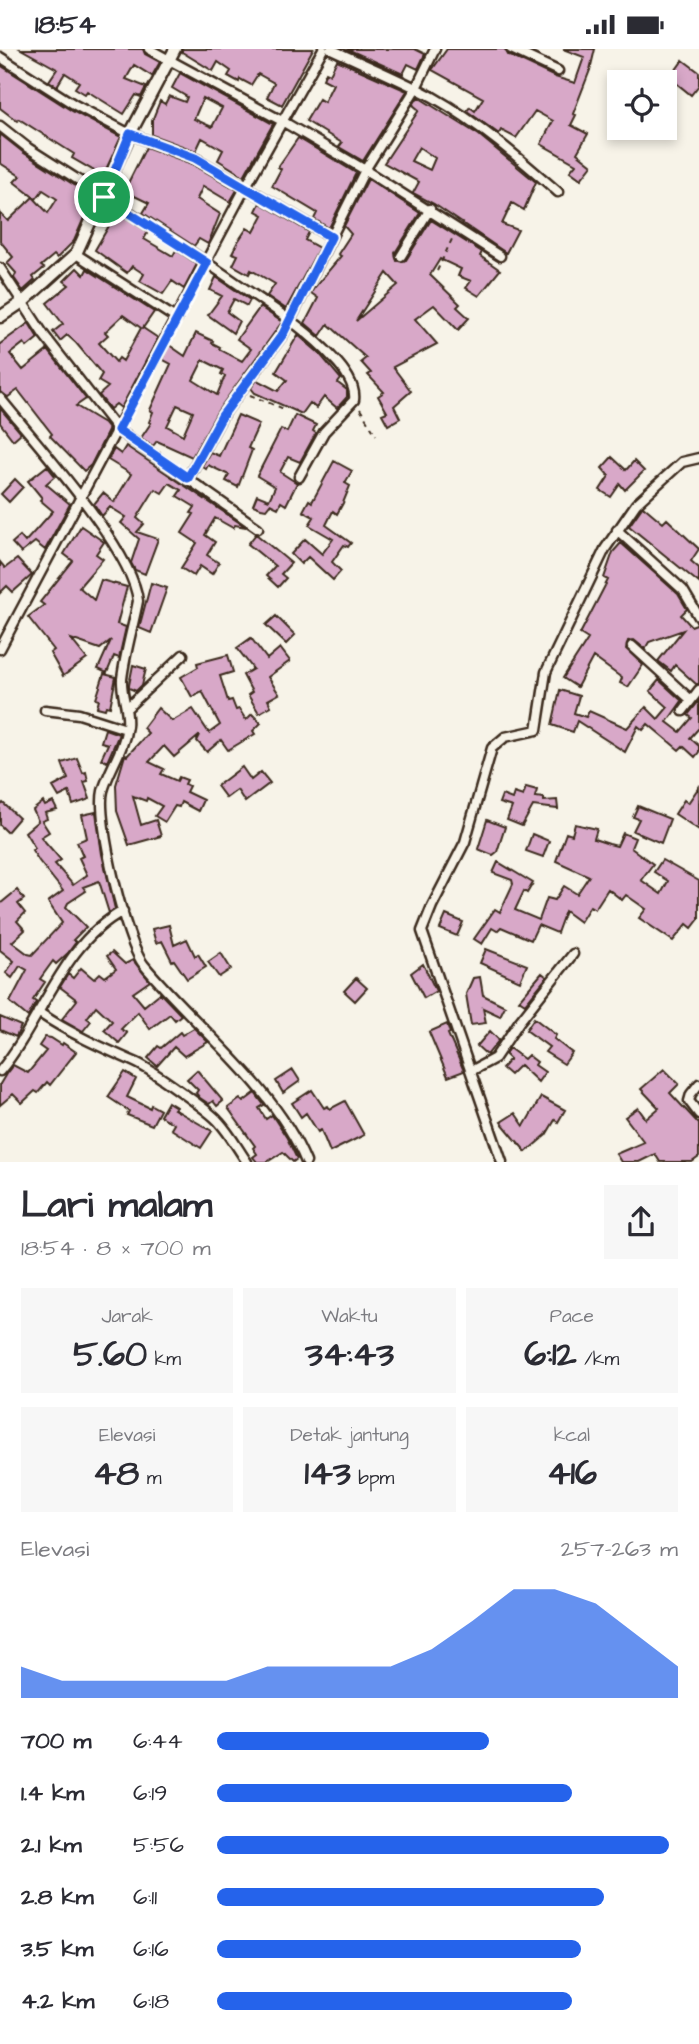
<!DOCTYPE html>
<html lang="id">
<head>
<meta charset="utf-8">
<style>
  :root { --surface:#fff; --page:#f7f7f7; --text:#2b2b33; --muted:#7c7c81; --accent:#2563eb }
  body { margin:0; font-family:"Architects Daughter",sans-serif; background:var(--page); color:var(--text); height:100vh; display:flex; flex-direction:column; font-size:26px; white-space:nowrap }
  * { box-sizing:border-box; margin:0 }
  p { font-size:23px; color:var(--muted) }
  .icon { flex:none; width:38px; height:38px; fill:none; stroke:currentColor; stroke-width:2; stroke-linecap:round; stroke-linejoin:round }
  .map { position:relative; height:1113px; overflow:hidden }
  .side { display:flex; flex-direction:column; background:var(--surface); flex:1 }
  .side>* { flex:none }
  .tools { position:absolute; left:607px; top:21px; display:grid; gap:14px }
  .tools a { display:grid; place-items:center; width:70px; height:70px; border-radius:0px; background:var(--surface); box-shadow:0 4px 10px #0003; font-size:35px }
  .pin { position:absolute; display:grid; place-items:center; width:60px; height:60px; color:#fff; margin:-30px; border:4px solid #fff; border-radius:50%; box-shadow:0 2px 7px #0007 }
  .round { display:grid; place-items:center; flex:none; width:74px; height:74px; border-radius:0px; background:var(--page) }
  .headline { display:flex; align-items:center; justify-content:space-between; height:119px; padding:0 21px }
  h1 { font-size:38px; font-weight:700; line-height:52px }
  .stats { display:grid; grid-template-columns:repeat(3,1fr); gap:10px; height:119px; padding:7px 21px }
  .stats div { display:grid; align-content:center; border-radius:0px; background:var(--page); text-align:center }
  .stats b { font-size:35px; font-weight:700 }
  .stats small { font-size:19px; font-weight:400 }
  .stats p { font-size:19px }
  .chart { height:196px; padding:14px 21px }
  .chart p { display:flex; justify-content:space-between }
  .chart svg { width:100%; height:126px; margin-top:7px; fill:var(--accent); opacity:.7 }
  ul { padding:0 21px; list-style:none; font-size:23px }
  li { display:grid; grid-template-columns:112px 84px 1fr; align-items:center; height:52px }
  li i { height:18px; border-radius:9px; background:var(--accent) }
  .status { display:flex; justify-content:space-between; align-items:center; height:49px; padding:0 35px; background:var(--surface); direction:ltr }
  .status svg { height:19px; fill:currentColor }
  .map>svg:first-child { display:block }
  .building { fill:#d8a8c8; stroke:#3b2a1e; stroke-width:2; fill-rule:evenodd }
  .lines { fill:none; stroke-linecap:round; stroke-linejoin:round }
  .minor-casing { stroke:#3b2a1e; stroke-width:13 }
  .tertiary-casing { stroke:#3b2a1e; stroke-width:15 }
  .path { stroke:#3b2a1e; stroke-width:2; stroke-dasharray:5 5; stroke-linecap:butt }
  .minor { stroke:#f7f3e8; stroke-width:8 }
  .tertiary { stroke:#f7f3e8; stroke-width:10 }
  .route-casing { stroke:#fff; stroke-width:14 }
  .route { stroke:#2563eb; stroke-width:9 }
</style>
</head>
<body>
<div class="status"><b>18:54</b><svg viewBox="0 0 49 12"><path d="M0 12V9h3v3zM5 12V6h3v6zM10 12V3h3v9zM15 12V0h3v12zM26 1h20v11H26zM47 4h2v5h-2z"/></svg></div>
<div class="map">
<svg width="699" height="1113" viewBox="0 0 699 1113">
  <rect width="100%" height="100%" fill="#f7f3e8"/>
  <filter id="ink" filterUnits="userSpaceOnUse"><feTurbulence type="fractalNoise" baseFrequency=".0143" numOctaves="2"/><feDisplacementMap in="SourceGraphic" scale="14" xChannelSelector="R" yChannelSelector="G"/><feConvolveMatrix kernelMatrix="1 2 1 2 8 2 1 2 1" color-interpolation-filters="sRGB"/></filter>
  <g filter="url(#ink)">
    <!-- building -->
    <path class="building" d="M21 0H143L145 5 160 13 152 27 134 16 126 30 146 38 141 48 136 46 124 65 87 42 85 45 75 39 79 33 65 24 57 37 49 32 57 20Z
      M182 0H313L282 56 267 48 274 34 258 25 251 36 240 30 239 33 228 27 231 22 218 13 213 22 182 3Z
      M347 0H415L425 5 418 20 408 15 403 25Z
      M447 0H505L508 6 555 28 575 34 584 8 563 0H595L590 21 573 65 576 66 571 76 588 85 577 104 592 116 581 130 570 122 576 115 541 95 553 72 535 62 516 89 501 81 499 85 467 62 470 58 475 62 483 49 432 21Z
      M337 11 407 42 363 112 339 98 342 94 306 72 319 50 324 53 333 35 323 30 326 23 330 25Z
      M683 11 699 23V36L691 46 670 29Z
      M0 16 72 62 121 88 103 127 72 109 74 105 19 70 17 72 0 59Z
      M180 24 273 75 244 127 218 111 223 101 202 89 196 102 152 86V72L160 52 165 55 169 47 185 53 187 48 172 39ZM203 49 222 59 212 78 194 70Z
      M418 48 479 86 536 133 524 161 512 154 502 175 518 181 506 204 434 155 413 144 419 133 384 114 419 61 413 56ZM419 98 435 109 430 121 411 112Z
      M0 85 24 104 93 148 74 192 57 209 54 206 41 217 44 219 33 228 35 231 23 242 14 229 16 224 7 214 13 208 0 192V164L8 172 33 148 48 164 57 150 43 141 36 150 14 133 20 127 0 114Z
      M298 89 356 124 329 179 314 170 317 164 272 137 281 120 278 118Z
      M146 98 192 115 237 141 230 153 203 137 197 150 220 165 208 195 199 190 194 197 143 164 149 154 124 142Z
      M368 130 420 164 395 204 397 212 406 211 431 171 482 203 480 207 500 221 479 247 466 239 471 232 458 227 461 220 440 210 430 226 460 255 457 258 469 269 458 281 434 256 415 270 437 295 393 318 411 342 394 357 400 369 388 376 382 365 387 363 378 347 384 343 368 326 371 324 361 313 366 309 328 275 320 287 305 274 318 249 311 244 314 239 341 207 338 205 351 185 344 177ZM387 224 398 236 356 272Z
      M260 154 309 183 305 191 319 199 286 260 267 247 275 235 251 221 249 225 233 216 238 206 232 204 237 194 247 179 254 183 263 166 256 162Z
      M117 163 148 183 144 190 173 207 176 201 197 215 184 240 172 232 163 245 140 232 144 225 132 217 127 224 95 201Z
      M77 219 84 226 87 220 154 263 143 279 158 289 121 359 116 355 110 360 99 346 108 338 98 332 102 325 76 294 67 286 60 292 53 283 63 275 47 254 69 236 64 232ZM123 266 141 279 123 312 119 309 116 313 99 294 108 286 105 283Z
      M216 228 250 251 247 257 234 250 227 263 239 272 233 284 208 266 222 247 210 241Z
      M260 258 282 273 217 363 192 408 157 392 153 397 141 389 151 374 149 373 153 363 150 361 171 315 162 310 169 296 185 307 196 284 213 292 212 294 220 298 219 300 242 312 251 300 237 290ZM203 311 223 321 221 325 225 327 217 346 193 331ZM177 356 193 363 183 386 167 377Z
      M29 274 38 289 27 298 24 294 10 305 23 321 48 301 86 350 76 357 104 374 109 380 91 416 84 422 50 387 52 385 18 341 8 348 0 343V295Z
      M298 286 319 304 341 330 338 334 347 341V348L337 359 324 348 316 359 310 354 302 365 255 344 251 339 257 331 278 342 287 331 276 323Z
      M0 359 21 384 13 391 0 374Z
      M238 366 259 375 248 399 252 401 238 438 226 432 229 426 208 416 206 420 202 417 210 403 219 407Z
      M295 366 316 376 313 382 316 384 300 413 288 408 280 423 297 434 286 456 281 453 278 459 270 455 266 460 261 459 253 456 257 446 269 451 275 438 257 427 281 380 287 383Z
      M126 397 246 478 235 476 233 479 215 469 205 486 215 493 207 506 219 514 212 525 200 517 194 527 181 519 197 494 182 484 194 465 191 464 195 458 177 447 181 441 169 434 162 444 155 440 137 469 144 475 137 483 158 490 145 525 135 521 131 514 139 490 121 474 126 468 110 458 102 467 94 455 103 444 114 453 131 425 108 411 114 400 121 405Z
      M612 408 626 421 634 412 644 422 625 441 620 435 611 448 600 441 609 427 602 419Z
      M334 412 352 422 345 434 350 437 343 454 337 465 333 462 326 476 351 494 348 498 344 496 332 513 341 522 333 531 308 508 301 515 291 505 305 490 322 505 333 490 309 476 314 468 303 462 309 451 312 453Z
      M47 417 55 427 46 435 70 455 45 501 35 493 21 504 12 494 20 487 25 493 53 462 40 451 42 449 28 432Z
      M15 430 23 438 9 453 1 445Z
      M643 457 663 474 667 470 699 500 691 512 699 519V534L629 477Z
      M81 477 104 493 96 505 103 510 79 538 94 551 101 531 127 538 117 575 126 578 119 609 114 607 107 624 98 620 111 591 100 600 71 590 87 610 63 627 50 604 54 601 28 568 44 556 40 553 73 512 64 505Z
      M256 485 291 514 281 525 286 529 278 538 266 527 275 517 248 495Z
      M621 494 678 545 687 560 681 566 691 577 699 574V635H696L675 616 671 622 658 612 683 581 649 593 645 600 634 591 628 592 626 600 643 616 628 638 620 634 622 629 593 608 577 638 563 629 588 590 580 585 608 531 604 529 613 503Z
      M17 510 32 526 13 543 7 537 0 544V513L5 519Z
      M151 534 167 539 151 584 139 579Z
      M276 567 295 586 286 595 266 576Z
      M251 589 267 610 280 599 290 612 268 628 279 645 268 651 271 657 259 664 248 646 252 643 243 626 253 620 237 599Z
      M228 606 233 623 220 627 228 652 232 651 236 661 239 660 246 671 252 665 261 674 253 682 255 685 228 701 221 691 207 703 197 692 200 686 174 708 164 697 149 713 164 720 161 725 177 732 179 728 187 731 185 735 189 737 186 743 203 751 198 762 181 753 179 758 175 757 165 773 155 767 162 757 147 749 146 752 133 747 141 776 156 771 161 787 129 796 117 762 116 736 125 706 127 707 148 684 143 679 158 659 172 672 193 660 209 684 220 676 202 642 192 648 181 628 198 618 197 614Z
      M133 616 146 620 142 636 136 642 129 639V636Z
      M104 625 116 628 110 658 106 657 105 660 97 658 99 651 96 650Z
      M659 631 682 652 667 673 680 683 692 669 688 666 699 652V679L690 689 699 697V703L695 708 683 697 679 701 648 675 643 681 638 677 625 703 577 672 573 683 552 676 560 641 579 647 574 664 586 668 589 662 627 679 646 658 658 670 668 658 650 642Z
      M105 680 119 685 107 713 101 710 108 695 101 693Z
      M77 709 83 724 86 723 88 732 84 733 90 750 73 756 69 743 59 748 53 738 68 730 62 714Z
      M242 718 251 731 261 723 270 734 245 753 237 741 226 749 217 737Z
      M526 738 537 741 535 748 544 749V752L557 751 558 760 533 757 522 777 507 771 512 758 499 754 502 746 512 750 514 744 523 747Z
      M699 738V781L675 765 684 751 688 754Z
      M43 753 45 757 53 753 57 761 45 764 47 770 42 772 49 783 41 788 61 811 55 815 73 836 87 826 79 809 83 807 77 793 87 789 82 766 96 763 102 805 115 860 109 864 99 832 83 838 86 842 68 854 66 858 86 878 73 891 76 893 68 904 56 915 53 912 40 930 45 933 33 951 36 953 28 968 10 953 27 921 20 917 12 929 6 924 14 912 0 901V855L17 841 24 850 18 855 25 864 17 872 25 881 12 893 28 905 32 906 62 874 48 853 63 842 39 812 32 801 35 799 25 783 38 772 33 761Z
      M3 754 19 769 7 783 0 776V757Z
      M638 757 670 770 661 794 633 782 639 770 633 768Z
      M487 771 505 778 497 803 493 806 478 800Z
      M575 775 597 780 594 790 609 795 617 797 623 784 635 789 631 799 653 815 641 831 661 845 668 832 654 823 662 811 699 832V870L692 879 687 875 673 892 639 869 646 860 626 846 622 851 608 840 595 860 590 857 580 873 565 862 557 884 538 876 531 891 501 878 497 882 492 879 482 895 474 890 495 860 500 863 513 835 512 831 493 824 498 813 533 834 527 844 524 842 515 861 539 871 547 849 555 851 564 837 577 845 589 827 556 812 566 784 572 786Z
      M532 785 549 792 543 808 526 802Z
      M446 866 463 873 457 887 440 880Z
      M169 876 174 896 187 890 195 907 198 905 206 918 187 930 174 911 172 912 162 892 156 894 152 880Z
      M486 900 527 916 520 932 480 914Z
      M112 903 125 915 133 911 150 932 133 944 144 957 160 944 181 966 175 971 170 965 150 980 138 963 121 980 127 984 119 994 104 981 112 972 96 957 87 969 91 972 83 982 62 970 77 951 60 938 68 925 73 929 81 919 94 930 100 924 105 928 116 920 107 907Z
      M221 904 231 920 219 928 208 913Z
      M423 915 436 942 424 949 411 924Z
      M542 924 547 928 525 955 519 951Z
      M480 928 483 946 505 957 500 967 483 959 486 974 471 976 466 945 473 929Z
      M356 929 367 939 355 952 344 942Z
      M0 968 21 977 16 988 0 981Z
      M534 969 556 986 554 990 572 1004 564 1015 545 1003 549 998 526 981Z
      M447 975 450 984 448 985 464 1022 448 1028 429 983Z
      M194 979 208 993 184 1007 174 998 157 1017 148 1009 158 997 161 999 180 983 182 986Z
      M490 982 499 991 487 1006 477 997Z
      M45 988 51 989 62 996 63 994 76 1003 50 1036 47 1033 38 1044 35 1042 22 1054 13 1045 0 1056V1035L6 1025 13 1016 28 1024 46 1002 39 997Z
      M509 999 524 1010 528 1006 537 1013 535 1016 545 1023 538 1033 520 1016 510 1026 502 1019 510 1010 505 1005Z
      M664 1020 679 1035 670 1044 699 1075V1108L692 1113H660L655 1105 639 1113H621L616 1105 644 1093 625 1068 638 1059 646 1070 659 1059 641 1040Z
      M197 1021 223 1052 217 1057 213 1052 209 1055 200 1049 196 1044 198 1041 187 1030Z
      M293 1021 300 1032 283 1044 276 1032Z
      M125 1023 136 1030 127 1048 150 1059 151 1056 160 1061 152 1076 127 1066 129 1062 108 1048Z
      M312 1041 324 1059 328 1057 330 1060 345 1052 364 1086 330 1103 321 1081 318 1083 306 1064 301 1068 292 1054Z
      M255 1044 264 1056 259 1059 266 1070 272 1066 287 1089 297 1110 293 1113 283 1103 267 1113H257L253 1108 257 1105 253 1099 255 1097 228 1059 240 1050 243 1053Z
      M541 1048 565 1061 558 1073 555 1071 546 1086 526 1103 501 1073 515 1064 524 1077Z
      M168 1053 176 1058 174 1060 212 1082 201 1099 171 1080 174 1075 160 1067Z"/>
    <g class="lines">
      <defs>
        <path id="minor" d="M149 0 282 72 365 121 416 39 435 0
          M331 0C365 16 400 30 433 48 479 74 519 109 558 143
          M511 0 558 22
          M0 8 75 56 130 85 195 109 331 188
          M0 77 28 99C98 144 169 187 238 235 271 258 307 280 334 310 344 320 356 337 354 351L324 383 299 428
          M76 205 177 270
          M401 207 430 160
          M0 219 44 286 118 381 258 479
          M0 349C35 393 133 500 138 552 133 578 125 604 122 630 121 646 129 661 127 677 124 701 109 720 103 742 96 770 126 895 144 916 195 978 275 1037 306 1113
          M188 429 222 367 283 285 365 121 500 207
          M617 481 683 541 699 568
          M632 597 691 651
          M0 600 245 139 323 0
          M128 658 183 606
          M45 661 79 665 126 680
          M683 662 699 641
          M38 963C69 984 103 999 137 1014 150 1020 210 1062 219 1073 230 1085 238 1100 247 1113
          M0 1022C42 972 62 894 123 862
          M471 1022 495 1009 519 973 573 905
          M699 1035 691 1045 689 1052 699 1065
          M502 1113 422 882 432 857 465 793 492 699 505 688 537 681 546 623 605 500 636 455 682 413 699 409"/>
        <path id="tertiary" d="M0 268 24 252 76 205 130 85 175 0"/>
      </defs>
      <!-- minor casing -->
      <use href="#minor" class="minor-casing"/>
      <!-- tertiary casing -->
      <use href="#tertiary" class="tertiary-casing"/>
      <!-- path -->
      <path class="path" d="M437 222 453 188
        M250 346 284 360
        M360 360 376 386"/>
      <!-- minor -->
      <use href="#minor" class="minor"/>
      <!-- tertiary -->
      <use href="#tertiary" class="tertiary"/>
    </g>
  </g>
  <g class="lines" filter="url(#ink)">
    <defs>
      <path id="route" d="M130 85 195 109 331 188 283 285 222 367 188 429 118 381 207 214 104 148Z"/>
    </defs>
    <!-- route casing -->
    <use href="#route" class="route-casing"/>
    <!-- route -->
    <use href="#route" class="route"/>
  </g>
</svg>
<div class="tools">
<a><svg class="icon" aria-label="locate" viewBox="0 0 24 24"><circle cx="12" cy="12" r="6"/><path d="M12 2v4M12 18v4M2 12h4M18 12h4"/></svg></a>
</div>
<div class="pin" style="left:104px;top:148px;background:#1e9e55"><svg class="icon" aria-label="arrive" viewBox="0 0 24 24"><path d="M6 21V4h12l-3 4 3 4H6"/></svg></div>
</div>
<section class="side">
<div class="headline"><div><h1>Lari malam</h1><p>18:54 · 8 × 700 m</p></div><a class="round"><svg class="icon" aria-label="share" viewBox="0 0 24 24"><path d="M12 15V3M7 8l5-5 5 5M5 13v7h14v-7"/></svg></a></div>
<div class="stats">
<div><p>Jarak</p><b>5.60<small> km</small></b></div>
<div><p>Waktu</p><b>34:43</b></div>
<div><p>Pace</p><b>6:12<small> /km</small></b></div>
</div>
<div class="stats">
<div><p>Elevasi</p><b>48<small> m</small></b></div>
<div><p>Detak jantung</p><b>143<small> bpm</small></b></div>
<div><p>kcal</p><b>416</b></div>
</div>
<div class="chart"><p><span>Elevasi</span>257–263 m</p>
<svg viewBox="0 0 160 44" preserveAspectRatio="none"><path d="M0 44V33L10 38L20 38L30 38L40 38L50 38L60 33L70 33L80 33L90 33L100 27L110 17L120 6L130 6L140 11L150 22L160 33V44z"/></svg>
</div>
<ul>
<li><b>700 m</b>6:44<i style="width:59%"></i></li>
<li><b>1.4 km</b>6:19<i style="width:77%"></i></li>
<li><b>2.1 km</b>5:56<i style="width:98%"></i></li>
<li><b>2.8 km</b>6:11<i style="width:84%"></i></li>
<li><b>3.5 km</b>6:16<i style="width:79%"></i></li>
<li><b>4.2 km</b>6:18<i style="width:77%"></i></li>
</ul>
</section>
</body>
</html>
